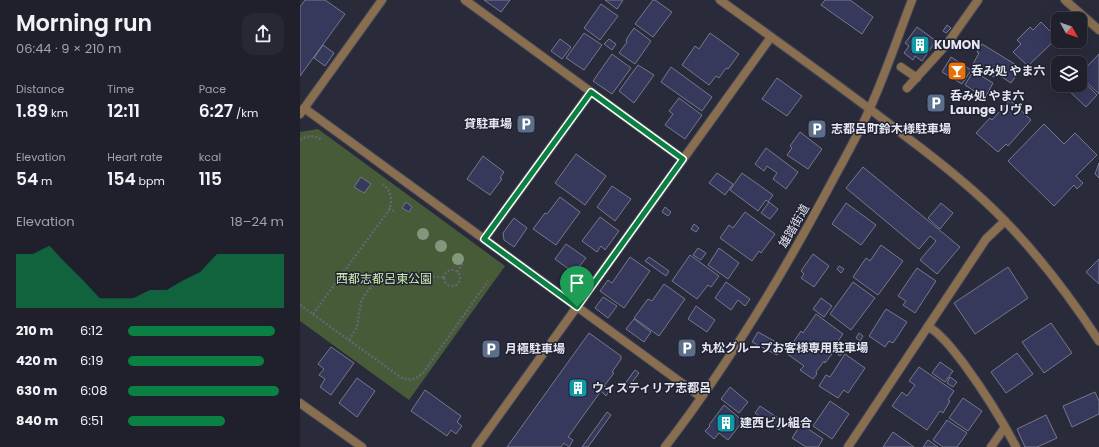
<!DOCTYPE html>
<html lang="en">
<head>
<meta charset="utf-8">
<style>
  :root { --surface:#1f202c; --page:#272834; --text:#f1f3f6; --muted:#a1a3a9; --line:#3c3e48; --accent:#0b8043 }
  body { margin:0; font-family:Poppins,"Noto Sans JP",sans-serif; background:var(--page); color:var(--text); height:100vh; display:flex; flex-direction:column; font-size:15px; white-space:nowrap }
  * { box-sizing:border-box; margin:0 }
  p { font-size:13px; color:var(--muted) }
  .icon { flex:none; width:22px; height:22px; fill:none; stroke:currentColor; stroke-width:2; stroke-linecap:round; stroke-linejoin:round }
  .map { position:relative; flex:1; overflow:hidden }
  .panel { display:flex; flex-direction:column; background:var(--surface); width:300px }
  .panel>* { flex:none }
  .needle { width:26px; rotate:130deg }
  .fabs { position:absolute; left:751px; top:12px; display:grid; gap:8px }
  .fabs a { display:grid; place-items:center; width:36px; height:36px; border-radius:8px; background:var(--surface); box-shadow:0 4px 16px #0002,0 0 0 1px var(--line); font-size:20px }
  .pin { position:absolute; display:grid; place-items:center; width:34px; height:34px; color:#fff; margin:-41px -17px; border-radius:50% 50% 50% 0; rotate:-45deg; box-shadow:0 0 4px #0007 }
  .pin .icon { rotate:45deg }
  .round { display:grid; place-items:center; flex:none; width:42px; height:42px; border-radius:12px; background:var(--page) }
  .head { display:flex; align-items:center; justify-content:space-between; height:68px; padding:0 16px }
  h1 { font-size:22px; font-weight:600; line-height:30px }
  .metrics { display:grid; grid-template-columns:repeat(3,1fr); gap:6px; height:68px; padding:4px 16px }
  .metrics div { display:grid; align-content:center }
  .metrics b { font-size:17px; font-weight:600 }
  .metrics small { font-size:11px; font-weight:400 }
  .metrics p { font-size:11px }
  .chart { height:112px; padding:8px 16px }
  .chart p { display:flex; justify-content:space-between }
  .chart svg { width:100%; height:72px; margin-top:4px; fill:var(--accent); opacity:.7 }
  ul { padding:0 16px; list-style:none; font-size:13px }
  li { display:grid; grid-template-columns:64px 48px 1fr; align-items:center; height:30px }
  li i { height:10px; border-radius:5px; background:var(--accent) }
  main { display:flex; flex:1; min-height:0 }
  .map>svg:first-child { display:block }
  .green { fill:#475b38 }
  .building { fill:#36385c; stroke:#76788b }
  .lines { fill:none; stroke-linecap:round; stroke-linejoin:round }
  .minor-casing { stroke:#474958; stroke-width:10 }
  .tertiary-casing { stroke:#474958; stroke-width:10 }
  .path { stroke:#636573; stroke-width:2.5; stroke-dasharray:2 2; stroke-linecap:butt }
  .minor { stroke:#896e50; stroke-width:8 }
  .tertiary { stroke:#896e50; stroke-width:8 }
  .tree { fill:#83977c }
  .route-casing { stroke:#fff; stroke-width:8 }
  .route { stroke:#0b8043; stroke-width:5 }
  .labels { text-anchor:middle; stroke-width:3; stroke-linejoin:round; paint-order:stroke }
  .poi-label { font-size:12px; font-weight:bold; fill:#e4e6f1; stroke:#202131; text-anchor:start }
  .street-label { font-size:12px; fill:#e4e6f1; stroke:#202131 }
  .park-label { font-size:12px; fill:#ccf0b1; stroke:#202131 }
</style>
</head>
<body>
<main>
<section class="panel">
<div class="head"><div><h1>Morning run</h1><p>06:44 · 9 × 210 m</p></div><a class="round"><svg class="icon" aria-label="share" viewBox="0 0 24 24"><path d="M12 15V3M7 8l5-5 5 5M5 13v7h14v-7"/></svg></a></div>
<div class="metrics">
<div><p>Distance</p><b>1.89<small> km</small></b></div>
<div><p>Time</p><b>12:11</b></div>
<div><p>Pace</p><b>6:27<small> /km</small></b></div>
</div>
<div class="metrics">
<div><p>Elevation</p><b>54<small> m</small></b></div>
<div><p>Heart rate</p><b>154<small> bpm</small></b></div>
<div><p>kcal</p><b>115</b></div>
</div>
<div class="chart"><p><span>Elevation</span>18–24 m</p>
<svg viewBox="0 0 160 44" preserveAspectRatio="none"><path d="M0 44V11L10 11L20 6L30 17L40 27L50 38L60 38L70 38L80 33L90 33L100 27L110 22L120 11L130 11L140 11L150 11L160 11V44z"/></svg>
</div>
<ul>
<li><b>210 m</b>6:12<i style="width:94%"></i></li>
<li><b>420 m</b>6:19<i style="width:87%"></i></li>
<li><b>630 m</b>6:08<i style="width:97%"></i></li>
<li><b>840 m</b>6:51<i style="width:62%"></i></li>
</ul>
</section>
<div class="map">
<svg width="799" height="447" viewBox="0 0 799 447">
  <rect width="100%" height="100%" fill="#292b3b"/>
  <!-- green -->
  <path class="green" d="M18 129 205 266 109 400 0 321V132Z"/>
  <!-- building -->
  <path class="building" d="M5 0H25L45 14 0 76V7Z
    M184 0H210L201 12Z
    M305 0H323L317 9Z
    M353 0H355L372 12 353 37 335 24Z
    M525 0H550L573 17 562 34 521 5Z
    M301 4 318 16 300 40 284 28Z
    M741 22 757 38 728 66 713 52 721 44 717 40 730 27 733 30Z
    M647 25 651 28 646 33 643 31Z
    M617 27 636 41 622 61 615 56 613 60 604 53 609 46 605 43Z
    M334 28 351 41 335 64 319 53 327 42 326 40Z
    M284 33 302 45 284 70 266 58Z
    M410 33 439 54 428 69 426 68 419 78 416 76 409 85 382 65 395 46 399 49Z
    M260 39 271 47 262 59 251 51Z
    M309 39 316 44 312 50 304 44Z
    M682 44 721 68 711 83 696 73 694 77 673 64 679 53 677 52Z
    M23 45 34 53 25 66 14 58Z
    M312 54 331 68 312 94 293 81Z
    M799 54V94L780 76V74Z
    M651 57 671 70 662 84 642 72Z
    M338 65 354 75 334 103 319 91Z
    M371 67 412 97 402 111 361 82Z
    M673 71 693 83 685 98 665 85Z
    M477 78 502 96 487 116 462 99Z
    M780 78 797 95 786 107 766 88 769 85H780Z
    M379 98 402 115 385 139 365 125 373 114 369 111Z
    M710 100 731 120 708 146 706 144 698 152 676 133 690 118 692 120Z
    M744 124 764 144 775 133 797 155 776 176 783 183 777 189 774 185 754 206 708 161Z
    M500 132 522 149 508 169 487 155 492 148 490 146Z
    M466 148 498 172 486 189 473 179 477 173 467 166 464 171 455 164Z
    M276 154 306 176 285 205 255 183Z
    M183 156 204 172 200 178 202 179 190 195 167 179Z
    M799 163V178L795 174Z
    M563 167 660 247 637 274 620 260 636 241 630 236 619 249 546 188Z
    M417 173 433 184 425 195 409 183Z
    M442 173 473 195 468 202 466 200 458 211 430 190Z
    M61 177 71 184 64 193 54 187Z
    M312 186 331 199 315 221 297 207Z
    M260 197 280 212 256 245 233 229 245 213 247 214Z
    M106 202 112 207 109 212 102 208Z
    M469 202 478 209 470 219 461 213Z
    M546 203 576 225 561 245 532 224Z
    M641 203 653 213 640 229 628 218Z
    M365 207 371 212 368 216 362 212Z
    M445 212 475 234 461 253 459 251 452 261 420 238 429 225 433 228Z
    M300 217 319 231 305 250 301 246 297 252 282 241Z
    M214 218 227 228 214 247 204 240 203 233Z
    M394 224 399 228 396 232 391 229Z
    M266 244 286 258 274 273 255 259Z
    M581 245 603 261 578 295 553 277 566 258 570 261Z
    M398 248 406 253 401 260 393 255Z
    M419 248 439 263 428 279 408 265Z
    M513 254 529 266 514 287 501 278 504 274 501 271Z
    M390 255 419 276 411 287 408 285 397 299 372 281Z
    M330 257 350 271 324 308 300 291 308 280 312 283Z
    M349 257 369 271 366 276 345 261Z
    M799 259V284L786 272Z
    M539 266 544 269 541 273 537 269Z
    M708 267 728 298 675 334 654 303Z
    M617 268 636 281 615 313 603 305 606 301 598 296Z
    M426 282 450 299 445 306 438 300 431 310 415 298Z
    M553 282 575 298 551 330 530 314Z
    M364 284 385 299 359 336 334 318 348 299 352 301Z
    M303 297 317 306 308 318 295 308Z
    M521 298 532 306 524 317 513 309Z
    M396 306 415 320 407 332 388 319Z
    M586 309 607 322 593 343 589 341 585 347 569 336Z
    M516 314 543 334 530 352 532 354 525 363 524 361 516 372 517 374 513 379 500 370 504 366 486 353 501 331 503 333Z
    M334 319 351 332 344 342 326 329Z
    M751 323 772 353 744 373 722 342Z
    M458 332 483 346 477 355 452 342Z
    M289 333 321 356V359L312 372 314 373 304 386 310 390 306 396 301 391 268 437 273 440 269 447 264 443 261 447H207Z
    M559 333 563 336 560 341 556 338Z
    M31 347 54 363 31 395 20 387 25 379 19 375 24 369 18 364Z
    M539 349 543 352 540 356 536 353Z
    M717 353 733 374 706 393 691 372Z
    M545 354 565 368 548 393 544 390 538 398 519 386 526 375 530 377Z
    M640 362 653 371 645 382 632 373Z
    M619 367 654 391 648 400 650 401 643 413 640 411 627 430 592 406 602 392 607 396 615 385 609 381Z
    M335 370 339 373 325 392 321 389Z
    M650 377 657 382 653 387 647 383Z
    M57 378 75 391 57 417 39 403Z
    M430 387 448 402 439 413 421 399Z
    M125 390 161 416 157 422 162 426 156 434 151 430 147 436 111 411Z
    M795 392 799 401V414L772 427 763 406Z
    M663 398 682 411 668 431 649 418Z
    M530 401 549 414 532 439 513 426Z
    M424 405 443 421 428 440 419 433 414 439 405 431 410 426 409 425Z
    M460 406 484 422 479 430 455 413Z
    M307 412 311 415 288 447H282Z
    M746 415 757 438 737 447H725L717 429Z
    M647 420 667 433 657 447H643L633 440Z
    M501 424 523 439 518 447H506L492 438Z
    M593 432 614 447H583Z
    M628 440 638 447H623Z"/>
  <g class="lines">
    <defs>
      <path id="minor" d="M165 0 383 159
        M765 0 799 30
        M601 67 617 78
        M607 88 647 44 678 0
        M4 108 401 397
        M0 114 82 0
        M184 239 291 92
        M628 326C643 336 653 350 664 364 683 390 701 418 716 447
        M0 403 62 447
        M176 447 471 37
        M548 447 686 239 705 221
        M691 447 705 427"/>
      <path id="tertiary" d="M420 0C482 45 545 89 605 136 640 162 674 189 704 220 740 257 771 298 799 341
        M365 447C426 368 480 279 527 191 541 164 558 136 570 108 586 73 598 36 612 0"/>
    </defs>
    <!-- minor casing -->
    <use href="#minor" class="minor-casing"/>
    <!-- tertiary casing -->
    <use href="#tertiary" class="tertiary-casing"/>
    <!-- path -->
    <path class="path" d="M0 140C8 135 14 135 22 140
      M89 208 94 211
      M144 278a8 8 0 1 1 16 0a8 8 0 1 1-16 0Z
      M157 272 163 263
      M0 305 99 376C108 382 115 380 123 373L188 281
      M13 314 89 210C93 200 91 191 83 184
      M49 340 57 327 61 302 66 293 73 285 82 279 92 276 144 277"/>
    <!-- minor -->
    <use href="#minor" class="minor"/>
    <!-- tertiary -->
    <use href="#tertiary" class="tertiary"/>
  </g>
  <!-- trees -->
  <g class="tree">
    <circle cx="123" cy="234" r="6"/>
    <circle cx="141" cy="246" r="6"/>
    <circle cx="158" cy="259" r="6"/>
  </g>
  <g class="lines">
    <defs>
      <path id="route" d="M291 92 383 159 277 307 184 239Z"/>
    </defs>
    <!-- route casing -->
    <use href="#route" class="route-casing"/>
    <!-- route -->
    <use href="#route" class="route"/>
  </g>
  <!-- icons -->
  <defs>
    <symbol id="building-square" viewBox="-11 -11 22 22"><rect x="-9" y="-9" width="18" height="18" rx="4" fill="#0f9aa8" stroke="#202131"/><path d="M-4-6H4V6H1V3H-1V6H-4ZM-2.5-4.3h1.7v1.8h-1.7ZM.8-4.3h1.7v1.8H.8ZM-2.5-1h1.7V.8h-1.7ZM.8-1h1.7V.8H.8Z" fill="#fff"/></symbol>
    <symbol id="bar-square" viewBox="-11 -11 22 22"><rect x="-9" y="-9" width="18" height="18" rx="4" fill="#e8710a" stroke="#202131"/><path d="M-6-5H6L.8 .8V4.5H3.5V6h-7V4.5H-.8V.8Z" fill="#fff"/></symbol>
    <symbol id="parking-square" viewBox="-11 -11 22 22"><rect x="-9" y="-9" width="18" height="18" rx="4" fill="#5c6f8a" stroke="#202131"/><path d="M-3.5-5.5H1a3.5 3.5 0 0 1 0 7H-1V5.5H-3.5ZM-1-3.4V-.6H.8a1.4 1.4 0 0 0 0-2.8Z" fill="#fff"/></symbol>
  </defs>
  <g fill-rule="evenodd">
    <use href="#building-square" x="609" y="34" width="22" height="22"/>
    <use href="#bar-square" x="646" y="60" width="22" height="22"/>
    <use href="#parking-square" x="625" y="92" width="22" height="22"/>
    <use href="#parking-square" x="215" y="113" width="22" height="22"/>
    <use href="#parking-square" x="506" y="118" width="22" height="22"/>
    <use href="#parking-square" x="376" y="337" width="22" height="22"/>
    <use href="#parking-square" x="180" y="338" width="22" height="22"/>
    <use href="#building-square" x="267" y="377" width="22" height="22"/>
    <use href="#building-square" x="415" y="412" width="22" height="22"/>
  </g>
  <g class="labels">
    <!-- poi labels -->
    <g class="poi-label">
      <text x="634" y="49">KUMON</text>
      <text x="671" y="75">呑み処 やま六</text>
      <text x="650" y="100">呑み処 やま六<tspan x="650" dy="14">Launge リヴ P</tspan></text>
      <text x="212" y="128" text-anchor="end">貸駐車場</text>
      <text x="531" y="133">志都呂町鈴木様駐車場</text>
      <text x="401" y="352">丸松グループお客様専用駐車場</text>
      <text x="205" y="353">月極駐車場</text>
      <text x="292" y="392">ウィスティリア志都呂</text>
      <text x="440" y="427">建西ビル組合</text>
    </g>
    <!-- street labels -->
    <g class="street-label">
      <text transform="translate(494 226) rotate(-60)" y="4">雄踏街道</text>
    </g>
    <!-- park labels -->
    <g class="park-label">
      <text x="84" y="283">西都志都呂東公園</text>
    </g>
  </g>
</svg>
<div class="fabs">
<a><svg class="needle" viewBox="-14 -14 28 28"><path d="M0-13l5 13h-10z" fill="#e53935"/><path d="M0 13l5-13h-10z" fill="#a1a3a9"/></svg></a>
<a><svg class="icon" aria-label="layers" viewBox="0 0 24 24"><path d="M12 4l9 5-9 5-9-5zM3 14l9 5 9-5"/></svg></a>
</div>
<div class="pin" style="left:277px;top:307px;background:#1e9e55"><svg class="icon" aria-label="arrive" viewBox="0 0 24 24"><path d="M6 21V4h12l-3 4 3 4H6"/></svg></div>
</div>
</main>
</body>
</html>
